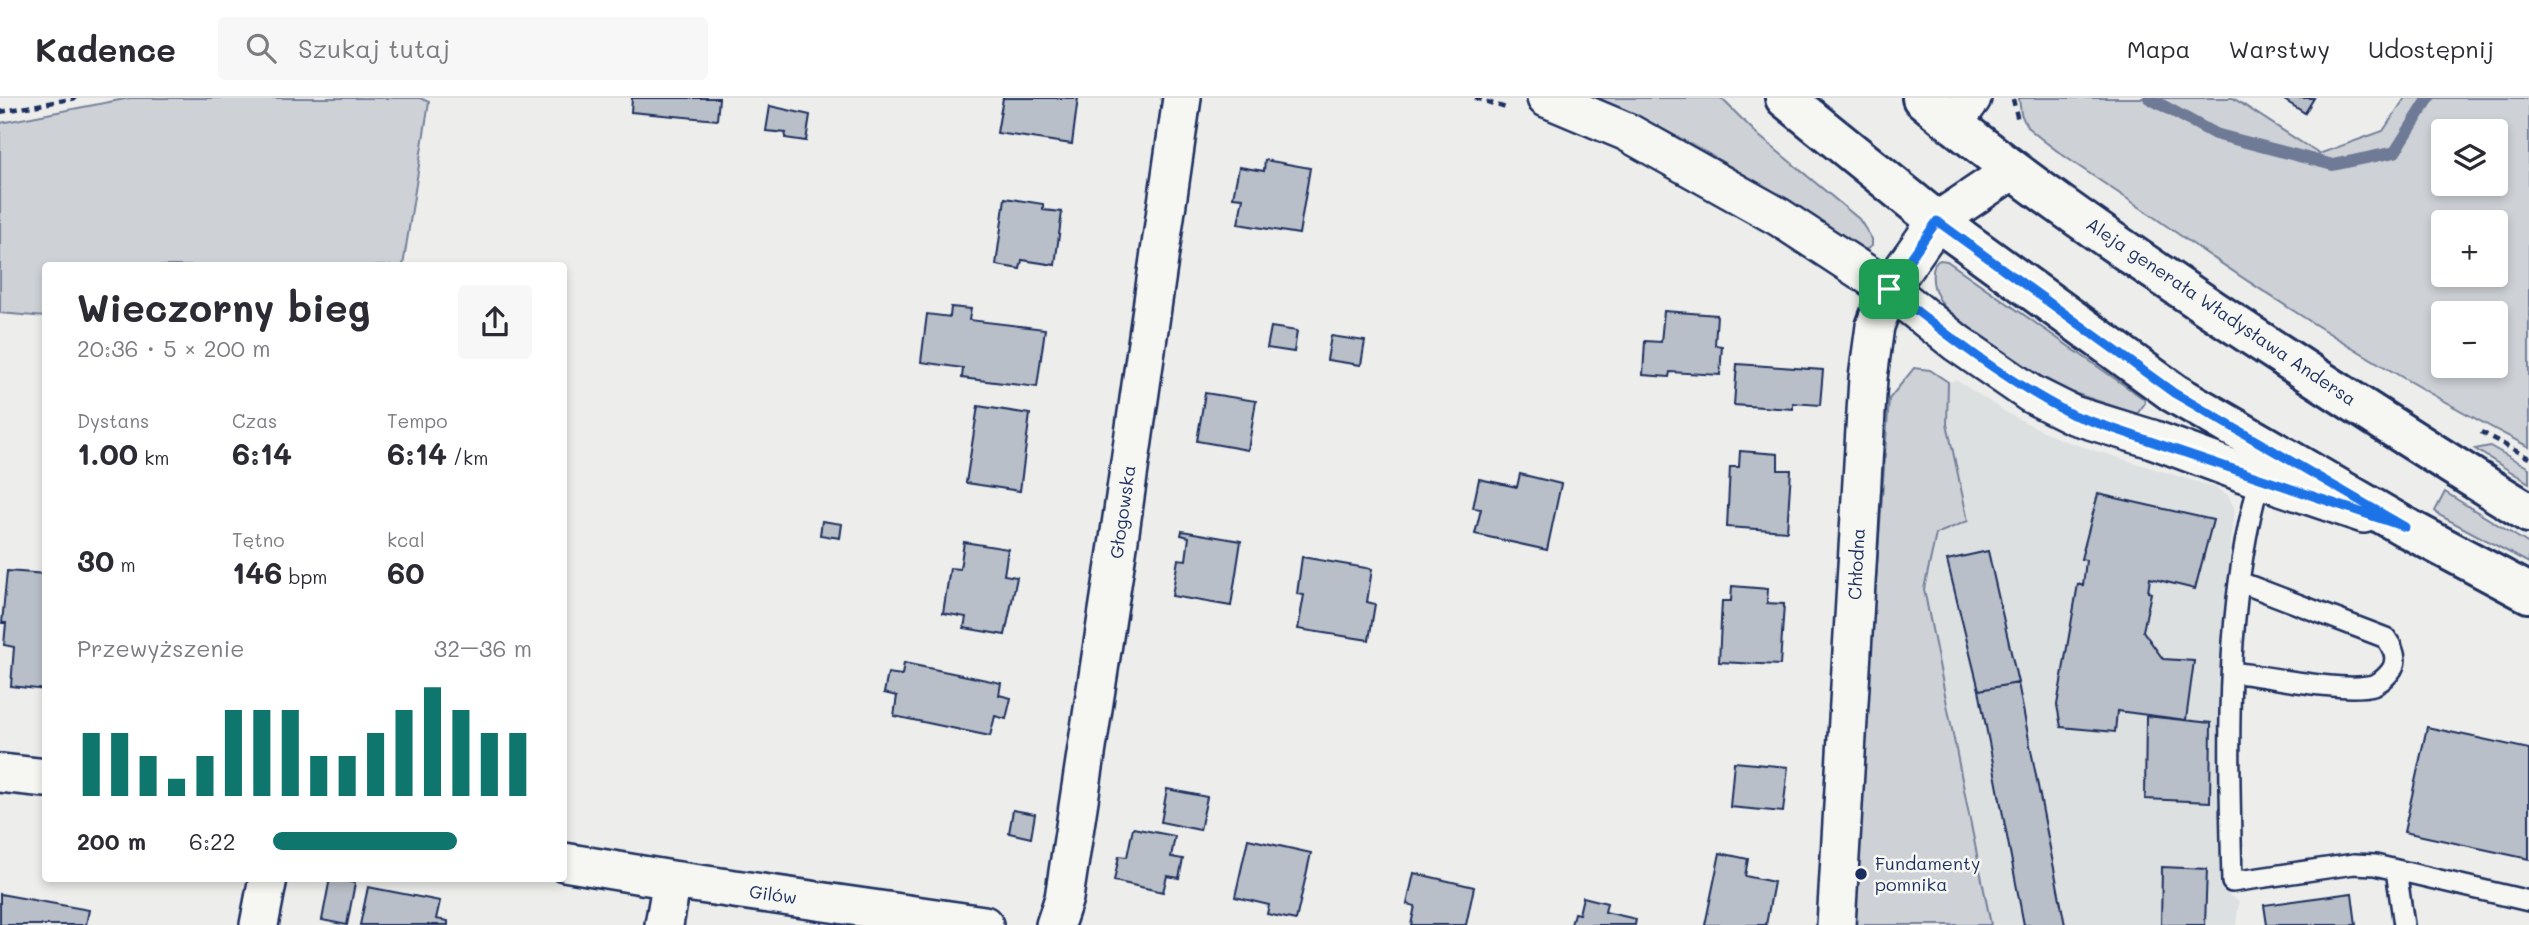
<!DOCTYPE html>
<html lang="pl">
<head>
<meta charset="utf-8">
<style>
  :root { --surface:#fff; --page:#f7f7f7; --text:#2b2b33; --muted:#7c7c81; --line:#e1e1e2; --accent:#0f766e }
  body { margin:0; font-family:Mali,sans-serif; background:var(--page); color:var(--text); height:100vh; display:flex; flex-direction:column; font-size:26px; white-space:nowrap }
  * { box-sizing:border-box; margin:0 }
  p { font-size:23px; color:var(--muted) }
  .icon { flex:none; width:38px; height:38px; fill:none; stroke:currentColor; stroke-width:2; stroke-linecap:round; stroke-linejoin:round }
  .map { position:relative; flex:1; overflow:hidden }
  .panel { position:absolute; left:42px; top:164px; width:525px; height:620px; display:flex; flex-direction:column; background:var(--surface); border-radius:7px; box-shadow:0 4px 10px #0003 }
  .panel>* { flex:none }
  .buttons { position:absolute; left:2431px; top:21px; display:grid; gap:14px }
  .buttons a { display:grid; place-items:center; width:77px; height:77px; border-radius:7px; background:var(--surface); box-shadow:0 4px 10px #0003; font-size:35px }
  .pin { position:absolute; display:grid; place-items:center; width:60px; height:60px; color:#fff; margin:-30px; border-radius:14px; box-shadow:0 4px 10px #0006 }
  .round { display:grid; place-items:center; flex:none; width:74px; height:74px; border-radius:7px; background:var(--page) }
  .head { display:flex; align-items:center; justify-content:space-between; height:119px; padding:0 35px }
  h1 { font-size:38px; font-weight:700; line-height:52px }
  .figures { display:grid; grid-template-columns:repeat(3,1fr); gap:10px; height:119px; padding:7px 35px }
  .figures div { display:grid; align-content:center }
  .figures b { font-size:30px; font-weight:700 }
  .figures small { font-size:19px; font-weight:400 }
  .figures p { font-size:19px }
  .chart { height:196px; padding:14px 35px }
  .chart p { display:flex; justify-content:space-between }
  .chart svg { width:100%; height:126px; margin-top:7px; stroke:var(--accent); stroke-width:6 }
  ul { padding:0 35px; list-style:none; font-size:23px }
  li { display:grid; grid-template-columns:112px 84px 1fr; align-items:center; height:52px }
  li i { height:18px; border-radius:9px; background:var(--accent) }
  header { display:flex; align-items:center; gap:42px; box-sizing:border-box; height:98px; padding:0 35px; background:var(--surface); border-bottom:2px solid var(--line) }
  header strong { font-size:33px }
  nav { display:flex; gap:38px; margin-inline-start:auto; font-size:24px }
  .search { width:490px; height:63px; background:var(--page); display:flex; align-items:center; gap:18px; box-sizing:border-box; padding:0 24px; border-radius:7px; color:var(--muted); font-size:26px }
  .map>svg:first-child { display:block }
  .built { fill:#dde0e1 }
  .green { fill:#ced2d7; stroke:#74809a; stroke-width:2; fill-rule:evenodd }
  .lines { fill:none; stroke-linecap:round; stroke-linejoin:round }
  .stream { stroke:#6e7a96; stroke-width:12 }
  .building { fill:#b9bfc8; stroke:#1b2f5e; stroke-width:2 }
  .lane-casing { stroke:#1b2f5e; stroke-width:24 }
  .street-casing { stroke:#1b2f5e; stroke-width:42 }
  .secondary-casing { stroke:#1b2f5e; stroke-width:44 }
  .path { stroke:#1b2f5e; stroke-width:4.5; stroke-dasharray:7 5; stroke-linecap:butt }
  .lane { stroke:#f6f6f2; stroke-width:19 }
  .street { stroke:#f6f6f2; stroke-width:37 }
  .secondary { stroke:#f6f6f2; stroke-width:38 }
  .route-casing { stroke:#fff; stroke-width:14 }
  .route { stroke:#1a73e8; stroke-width:9 }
  .poi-dot { fill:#1b2f5e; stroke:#f6f6f2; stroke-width:2.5 }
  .labels { text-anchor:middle; stroke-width:5; stroke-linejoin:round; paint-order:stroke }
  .street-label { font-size:18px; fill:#1b2f5e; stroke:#f6f6f2 }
  .poi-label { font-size:18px; fill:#1b2f5e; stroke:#f6f6f2; text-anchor:start }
</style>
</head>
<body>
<header>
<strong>Kadence</strong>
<div class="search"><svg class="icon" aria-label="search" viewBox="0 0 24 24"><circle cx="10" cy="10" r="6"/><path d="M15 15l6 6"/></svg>Szukaj tutaj</div>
<nav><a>Mapa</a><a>Warstwy</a><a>Udostępnij</a></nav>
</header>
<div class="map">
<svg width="2529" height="827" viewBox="0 0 2529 827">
  <rect width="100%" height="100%" fill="#edeeec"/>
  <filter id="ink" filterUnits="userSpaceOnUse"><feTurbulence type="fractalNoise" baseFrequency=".0143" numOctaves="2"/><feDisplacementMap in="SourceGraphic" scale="14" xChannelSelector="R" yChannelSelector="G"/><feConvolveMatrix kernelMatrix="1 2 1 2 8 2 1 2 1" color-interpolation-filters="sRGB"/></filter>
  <g filter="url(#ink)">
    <!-- built -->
    <path class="built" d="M1956 282 2009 316 2061 342 2214 389 2228 397 2235 411 2224 507 2218 624 2222 792 2239 804 2236 827H1991L1924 491 1936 436 1968 422 1947 326 1948 284Z"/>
    <!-- green -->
    <path class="green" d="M130 0H420L429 4 403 168H46L45 219 0 215V25Z
      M1597 0H1721L1758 37 1859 121 1872 141V148L1865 152 1859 151C1772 92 1693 42 1597 0Z
      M2019 0H2233L2319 56 2383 33 2405 0H2529V349C2397 281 2270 201 2148 115 2108 87 2064 61 2027 29L2021 16ZM2443 33H2496V86H2443ZM2443 124H2496V177H2443ZM2496 215V268H2443V215Z
      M1940 162 1947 163 2144 301 2145 305 2137 316 2068 293 2033 274 1958 223C1941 208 1927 188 1935 165Z
      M1914 270 1930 272 1948 284 1947 326 1968 423 1936 436 1924 491 1991 827H1851L1889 301Z
      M2490 348 2529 370V385L2475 351Z
      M2445 394 2529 446V465L2439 417 2435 413Z"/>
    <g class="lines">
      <!-- stream -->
      <path class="stream" d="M2149 0 2215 36 2333 67 2395 54 2429 0"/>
    </g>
    <!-- building -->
    <path class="building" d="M632 0H719L717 22 631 14Z
      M1003 0H1078L1072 46 997 35Z
      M2281 0H2314L2305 15Z
      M770 8 810 17 806 43 785 40 786 35 766 33Z
      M1265 62 1310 70 1299 136 1238 126 1243 100 1233 99 1239 69 1264 73Z
      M1005 100 1043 106V112L1062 114 1055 167 1022 162 1020 171 996 167Z
      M951 209 971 211 969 222 1045 231 1037 289 962 280 963 270 921 264 927 216 950 219Z
      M1664 213 1717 217 1715 247 1722 248 1720 277 1670 274 1669 279 1643 277 1645 243 1661 244Z
      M1271 229 1297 233 1294 254 1267 250Z
      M1331 238 1365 243 1361 267 1327 262Z
      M1737 266 1823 272 1820 307 1793 305V311L1734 307Z
      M1205 295 1256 303 1248 352 1197 343Z
      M978 308 1030 316 1020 393 966 385Z
      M1740 353 1778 356V372H1791L1787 433 1727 429 1730 369H1739Z
      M1520 376 1561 386 1547 452 1475 436 1481 411 1473 410 1479 381 1517 389Z
      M2098 396 2213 422 2195 491 2150 480 2148 494 2151 495 2143 533 2163 561 2194 563 2186 622 2117 613 2115 634 2061 629 2057 607 2078 486 2083 488 2086 462 2081 461Z
      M822 423 842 426 840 440 820 437Z
      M1182 433 1241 443 1231 508 1172 498 1178 461 1186 462 1189 439 1181 437Z
      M964 444 1008 451 1004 477 1017 479 1005 537 964 530 966 519 943 515 950 470 960 471Z
      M1988 453 2018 585 1979 592 1947 462Z
      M1302 459 1372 471 1367 504 1375 506 1369 542 1298 531 1304 497 1297 496Z
      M7 473 46 476V592L11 588 14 549 4 547 6 525H2Z
      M1732 488 1768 491 1767 505 1784 506 1780 567 1719 564 1722 503H1731Z
      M904 565 1001 585 999 597 1011 600 1006 621 995 618 990 638 894 618 897 598 884 595 888 575 902 577Z
      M2018 585 2065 827H2024L1979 592Z
      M2146 618 2211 625 2210 704 2145 701Z
      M2427 629 2529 651V761L2404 734Z
      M1734 664 1788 669 1783 714 1730 709Z
      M1167 691 1207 699 1200 732 1161 724Z
      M1013 712 1035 716 1031 740 1009 735Z
      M1133 730 1175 738 1171 759 1183 761 1179 780 1167 778 1163 794 1114 783 1119 758 1127 759Z
      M1248 741 1311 755 1296 822 1267 816 1269 807 1235 799Z
      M1720 755 1748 761 1745 778 1774 784 1766 827H1705Z
      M2162 769 2207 771 2205 827H2161Z
      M1414 775 1474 789 1466 827H1411L1415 808 1407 806Z
      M330 780 355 785 347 827 322 822Z
      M368 789 440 803 436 821 448 823V827H360Z
      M2352 795 2356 827H2267L2264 807Z
      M0 796 89 812 86 827H0Z
      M1583 799 1607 805 1605 814 1636 821 1635 827H1571L1574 815 1579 816Z"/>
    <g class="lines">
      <defs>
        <path id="lane" d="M2260 381C2223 509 2229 652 2232 784L2354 766 2375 767 2529 803
          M2232 574C2265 578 2345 595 2373 587 2380 585 2385 580 2390 574 2399 563 2394 551 2386 540L2240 484
          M2396 772 2404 827"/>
        <path id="street" d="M1546 0 1627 34 1779 119 1889 191 1957 245 2031 296 2073 317 2152 341 2260 381 2364 416
          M1953 26 1972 0
          M0 675 46 680
          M564 764 672 782 984 827
          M259 827 268 780
          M664 827 672 782
          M1055 827 1064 800 1119 441 1182 0
          M1836 827 1868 280 1875 228 1889 191 1937 123 2013 72"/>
        <path id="secondary" d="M1785 0 1937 123 2174 295 2405 429 2529 495
          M1922 0C2014 77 2113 145 2213 212 2317 281 2422 349 2529 415"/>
      </defs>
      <!-- lane casing -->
      <use href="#lane" class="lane-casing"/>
      <!-- street casing -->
      <use href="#street" class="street-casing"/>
      <!-- secondary casing -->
      <use href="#secondary" class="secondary-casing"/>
      <!-- path -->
      <path class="path" d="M1475 0 1509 11
        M2013 1 2018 23
        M0 14 76 0
        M2481 334 2529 360"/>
      <!-- lane -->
      <use href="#lane" class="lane"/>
      <!-- street -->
      <use href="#street" class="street"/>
      <!-- secondary -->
      <use href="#secondary" class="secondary"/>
    </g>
  </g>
  <g class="lines" filter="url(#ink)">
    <defs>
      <path id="route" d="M1937 123 2174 295 2405 429 2073 317C2006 283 1948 238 1889 191Z"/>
    </defs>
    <!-- route casing -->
    <use href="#route" class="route-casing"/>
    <!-- route -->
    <use href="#route" class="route"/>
  </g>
  <!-- markers -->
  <circle class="poi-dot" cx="1861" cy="776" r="7"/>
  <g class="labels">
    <!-- street labels -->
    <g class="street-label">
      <text transform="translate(2221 214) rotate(34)" y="6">Aleja generała Władysława Andersa</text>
      <text transform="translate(1123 414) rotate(-82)" y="6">Głogowska</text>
      <text transform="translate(1857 466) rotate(-87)" y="6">Chłodna</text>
      <text transform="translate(773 797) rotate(8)" y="6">Gilów</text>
    </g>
    <!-- poi labels -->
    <g class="poi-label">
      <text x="1875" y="772">Fundamenty<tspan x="1875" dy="21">pomnika</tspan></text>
    </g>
  </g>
</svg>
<div class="buttons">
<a><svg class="icon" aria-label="layers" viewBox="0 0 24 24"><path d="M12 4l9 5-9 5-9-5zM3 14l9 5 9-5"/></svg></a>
<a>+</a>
<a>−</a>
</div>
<div class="pin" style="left:1889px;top:191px;background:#1e9e55"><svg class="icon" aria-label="arrive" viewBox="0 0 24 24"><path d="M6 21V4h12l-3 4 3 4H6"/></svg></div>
<section class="panel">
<div class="head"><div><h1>Wieczorny bieg</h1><p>20:36 · 5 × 200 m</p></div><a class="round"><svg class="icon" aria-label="share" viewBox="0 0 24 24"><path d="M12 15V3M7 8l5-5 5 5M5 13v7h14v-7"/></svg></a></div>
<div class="figures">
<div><p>Dystans</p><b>1.00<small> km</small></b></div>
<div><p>Czas</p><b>6:14</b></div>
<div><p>Tempo</p><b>6:14<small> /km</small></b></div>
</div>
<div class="figures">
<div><b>30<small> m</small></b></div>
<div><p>Tętno</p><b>146<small> bpm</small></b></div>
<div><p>kcal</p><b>60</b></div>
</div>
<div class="chart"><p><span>Przewyższenie</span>32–36 m</p>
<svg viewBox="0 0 160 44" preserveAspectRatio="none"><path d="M5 44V22M15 44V22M25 44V30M35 44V38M45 44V30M55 44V14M65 44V14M75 44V14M85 44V30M95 44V30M105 44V22M115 44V14M125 44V6M135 44V14M145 44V22M155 44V22"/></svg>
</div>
<ul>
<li><b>200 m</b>6:22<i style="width:71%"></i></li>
</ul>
</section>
</div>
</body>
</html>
